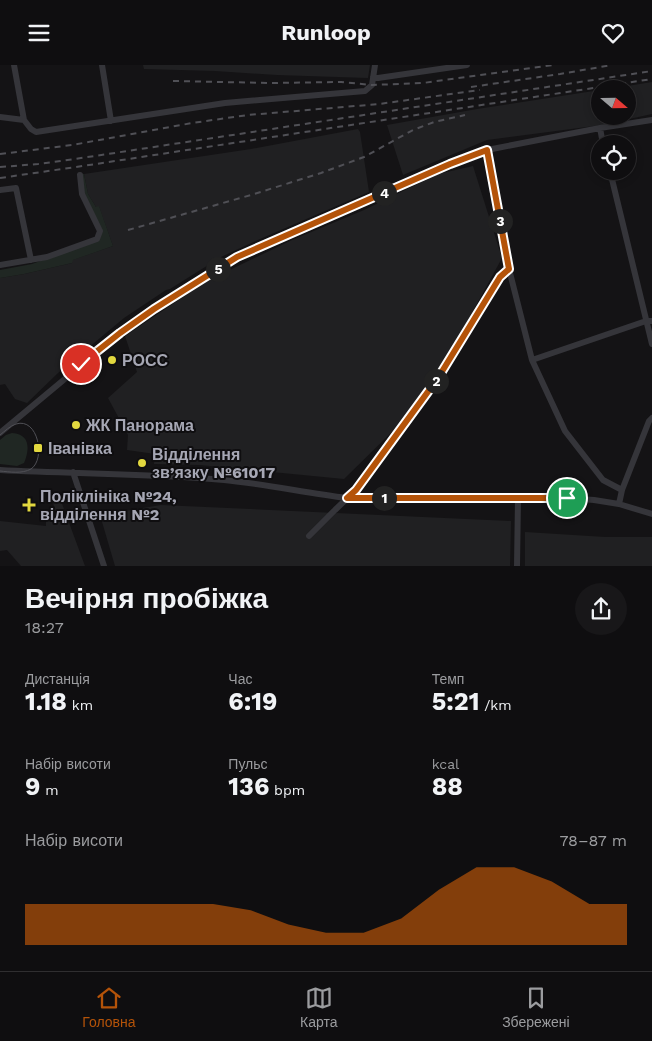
<!DOCTYPE html>
<html lang="uk">
<head>
<meta charset="utf-8">
<style>
  :root { --surface:#0f0e10; --page:#181719; --text:#f1f3f6; --muted:#9b9c9f; --line:#2f2e30; --accent:#b45309 }
  body { margin:0; font-family:"Work Sans",sans-serif; background:var(--page); color:var(--text); height:100vh; display:flex; flex-direction:column; font-size:19px; white-space:nowrap }
  * { box-sizing:border-box; margin:0 }
  p { font-size:16px; color:var(--muted) }
  .icon { flex:none; width:28px; height:28px; fill:none; stroke:currentColor; stroke-width:2; stroke-linecap:round; stroke-linejoin:round }
  .map { position:relative; height:501px; overflow:hidden }
  .details { display:flex; flex-direction:column; background:var(--surface); flex:1 }
  .details>* { flex:none }
  .needle { width:32px; rotate:110deg }
  .controls { position:absolute; left:591px; top:15px; display:grid; gap:10px }
  .controls a { display:grid; place-items:center; width:45px; height:45px; border-radius:50%; background:var(--surface); box-shadow:0 2px 8px #0003,0 0 0 1px var(--line); font-size:25px }
  .pin { position:absolute; display:grid; place-items:center; width:42px; height:42px; color:#fff; margin:-21px; border:2px solid #fff; border-radius:50%; box-shadow:0 1px 5px #0007 }
  .km { position:absolute; width:25px; height:25px; margin:-12px; border-radius:50%; background:#222; color:#fff; font-size:14px; line-height:25px; text-align:center }
  .round { display:grid; place-items:center; flex:none; width:52px; height:52px; border-radius:26px; background:var(--page) }
  .head { display:flex; align-items:center; justify-content:space-between; height:85px; padding:0 25px }
  h1 { font-size:28px; font-weight:700; line-height:38px }
  .stats { display:grid; grid-template-columns:repeat(3,1fr); gap:8px; height:85px; padding:5px 25px }
  .stats div { display:grid; align-content:center }
  .stats b { font-size:25px; font-weight:700 }
  .stats small { font-size:14px; font-weight:400 }
  .stats p { font-size:14px }
  .chart { height:140px; padding:10px 25px }
  .chart p { display:flex; justify-content:space-between }
  .chart svg { width:100%; height:90px; margin-top:5px; fill:var(--accent); opacity:.7 }
  header { display:flex; justify-content:space-between; align-items:center; height:65px; padding:0 25px; background:var(--surface); font-size:22px; font-weight:700 }
  .tabs { display:flex; justify-content:space-around; align-items:center; height:70px; border-top:1px solid var(--line); background:var(--surface); font-size:14px; color:var(--muted) }
  .tabs a { display:grid; justify-items:center; gap:2px }
  .tabs .on { color:var(--accent) }
  .map>svg:first-child { display:block }
  .built { fill:#202022 }
  .green { fill:#202723 }
  .lines { fill:none; stroke-linecap:round; stroke-linejoin:round }
  .minor { stroke:#35353a; stroke-width:6 }
  .tram { stroke:#505056; stroke-width:1 }
  .rail { stroke:#505056; stroke-width:2; stroke-dasharray:6 5; stroke-linecap:butt }
  .route-casing { stroke:#fff; stroke-width:10 }
  .route { stroke:#b45309; stroke-width:6 }
  .poi-dot { fill:#e2d83f; stroke:#0f0e10; stroke-width:2 }
  .labels { text-anchor:middle; stroke-width:4; stroke-linejoin:round; paint-order:stroke }
  .poi-label { font-size:16px; font-weight:bold; fill:#a6a7b4; stroke:#0f0e10; text-anchor:start }
</style>
</head>
<body>
<header><svg class="icon" aria-label="menu" viewBox="0 0 24 24"><path d="M4 6h16M4 12h16M4 18h16"/></svg>Runloop<svg class="icon" aria-label="heart" viewBox="0 0 24 24"><path d="M12 20l-8-8c-3-5 5-10 8-4 3-6 11-1 8 4z"/></svg></header>
<div class="map">
<svg width="652" height="501" viewBox="0 0 652 501">
  <rect width="100%" height="100%" fill="#141315"/>
  <!-- built -->
  <path class="built" d="M143 0H370L368 13 277 10 215 6 144 4Z
    M652 17V49L602 60 487 75 403 110 387 60 477 44 600 25V51H628V24H609Z
    M358 64 360 67 369 127 260 174 221 192 170 224 166 225 124 253 58 308 27 338 15 334 5 319 0 320V213L24 209 72 198V195L113 181 99 142H96L88 129 84 109 251 84Z
    M473 101 502 193 450 288 401 358 344 414 200 400 154 399 155 389 127 385 128 370 108 333 137 307 125 271 207 216 292 175 364 145 438 109Z
    M61 436 85 501H21L7 485 0 486V456L46 461V451L55 445 53 438Z
    M161 440 511 456 510 501H115L100 450Z
    M525 467 605 472H652V501H525Z"/>
  <!-- green -->
  <path class="green" d="M81 109H84L88 129 96 142 99 141 113 181 73 195 72 198 24 209 0 213V205L32 199 99 175 102 165 83 129Z
    M12 368C30 369 30 384 24 398L17 401 0 399V375L6 370Z"/>
  <g class="lines">
    <!-- minor -->
    <path class="minor" d="M14 0 24 55 31 64 36 67 225 38 365 26 372 20 375 0
      M102 0 111 56
      M373 12 378 13 467 0
      M0 52 24 55
      M600 63 603 79
      M610 106 652 279
      M0 125 16 123 31 195
      M0 200 47 192 97 174 100 166 82 129 80 110
      M509 204 532 295 565 366 603 415 622 425
      M532 295 646 256H652
      M0 368 120 268 154 244 237 192 450 99 487 85 600 63 652 55
      M0 405C74 409 149 408 224 415 265 419 306 428 347 433H567L594 435 619 439 652 449
      M73 407 104 501
      M619 439 622 425 649 356 652 353
      M309 471 335 445 356 425 438 313 500 212 509 204 487 85
      M517 501 518 433"/>
    <!-- tram -->
    <path class="tram" d="M0 370C5 366 10 361 16 359 38 352 46 394 31 404 22 409 10 407 0 406"/>
    <!-- rail -->
    <path class="rail" d="M173 16 270 18 341 17 372 20 423 18 553 0
      M471 22 560 9 612 0
      M0 89 72 80 192 58 248 50 379 39 480 25
      M0 102 38 99 75 94 652 6
      M0 113 76 102 652 14
      M128 165 251 130 321 108 364 92 413 65 434 57 465 50"/>
  </g>
  <g class="lines">
    <defs>
      <path id="route" d="M81 299 120 268 154 244 237 192 450 99 487 85 509 204 500 212 438 313 356 425 347 433H567"/>
    </defs>
    <!-- route casing -->
    <use href="#route" class="route-casing"/>
    <!-- route -->
    <use href="#route" class="route"/>
  </g>
  <!-- markers -->
  <g class="poi-dot">
    <circle cx="112" cy="295" r="5"/>
    <circle cx="76" cy="360" r="5"/>
    <rect x="33" y="378" width="10" height="10" rx="2.5"/>
    <circle cx="142" cy="398" r="5"/>
    <path d="M26.5 432.5h5v5h5v5h-5v5h-5v-5h-5v-5h5z"/>
  </g>
  <g class="labels">
    <!-- poi labels -->
    <g class="poi-label">
      <text x="122" y="301">РОСС</text>
      <text x="86" y="366">ЖК Панорама</text>
      <text x="48" y="389">Іванівка</text>
      <text x="152" y="395">Відділення<tspan x="152" dy="18">зв’язку №61017</tspan></text>
      <text x="40" y="437">Поліклініка №24,<tspan x="40" dy="18">відділення №2</tspan></text>
    </g>
  </g>
</svg>
<div class="controls">
<a><svg class="needle" viewBox="-14 -14 28 28"><path d="M0-13l5 13h-10z" fill="#e53935"/><path d="M0 13l5-13h-10z" fill="#9b9c9f"/></svg></a>
<a><svg class="icon" aria-label="locate" viewBox="0 0 24 24"><circle cx="12" cy="12" r="6"/><path d="M12 2v4M12 18v4M2 12h4M18 12h4"/></svg></a>
</div>
<div class="pin" style="left:567px;top:433px;background:#1e9e55"><svg class="icon" aria-label="arrive" viewBox="0 0 24 24"><path d="M6 21V4h12l-3 4 3 4H6"/></svg></div>
<div class="pin" style="left:81px;top:299px;background:#d93025"><svg class="icon" aria-label="check" viewBox="0 0 24 24"><path d="M5 12l5 5 9-10"/></svg></div>
<b class="km" style="left:384px;top:433px">1</b>
<b class="km" style="left:436px;top:316px">2</b>
<b class="km" style="left:500px;top:156px">3</b>
<b class="km" style="left:384px;top:128px">4</b>
<b class="km" style="left:218px;top:204px">5</b>
</div>
<section class="details">
<div class="head"><div><h1>Вечірня пробіжка</h1><p>18:27</p></div><a class="round"><svg class="icon" aria-label="share" viewBox="0 0 24 24"><path d="M12 15V3M7 8l5-5 5 5M5 13v7h14v-7"/></svg></a></div>
<div class="stats">
<div><p>Дистанція</p><b>1.18<small> km</small></b></div>
<div><p>Час</p><b>6:19</b></div>
<div><p>Темп</p><b>5:21<small> /km</small></b></div>
</div>
<div class="stats">
<div><p>Набір висоти</p><b>9<small> m</small></b></div>
<div><p>Пульс</p><b>136<small> bpm</small></b></div>
<div><p>kcal</p><b>88</b></div>
</div>
<div class="chart"><p><span>Набір висоти</span>78–87 m</p>
<svg viewBox="0 0 160 44" preserveAspectRatio="none"><path d="M0 44V24L10 24L20 24L30 24L40 24L50 24L60 27L70 34L80 38L90 38L100 31L110 17L120 6L130 6L140 13L150 24L160 24V44z"/></svg>
</div>
</section>
<nav class="tabs">
<a class="on"><svg class="icon" aria-label="home" viewBox="0 0 24 24"><path d="M3 11l9-7 9 7M6 9v11h12V9"/></svg>Головна</a>
<a><svg class="icon" aria-label="map" viewBox="0 0 24 24"><path d="M3 6l6-2 6 2 6-2v14l-6 2-6-2-6 2zM9 4v14M15 6v14"/></svg>Карта</a>
<a><svg class="icon" aria-label="saved" viewBox="0 0 24 24"><path d="M7 4h10v16l-5-4-5 4z"/></svg>Збережені</a>
</nav>
</body>
</html>
